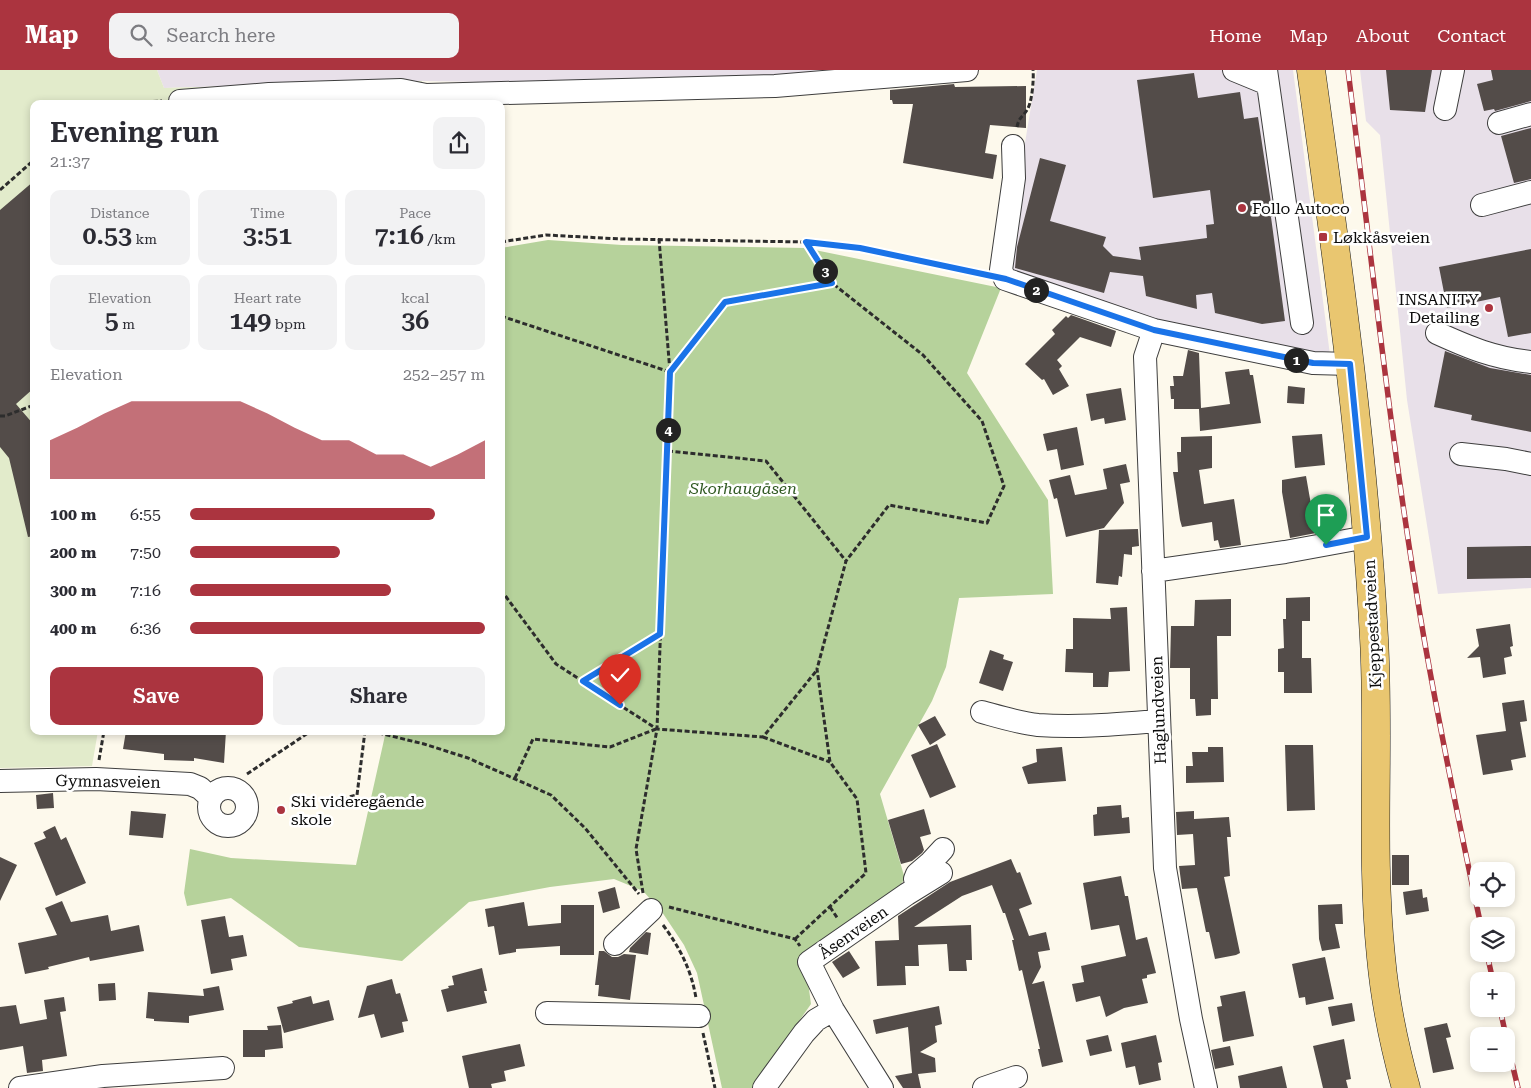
<!DOCTYPE html>
<html lang="en">
<head>
<meta charset="utf-8">
<style>
  :root { --surface:#fff; --page:#f2f2f3; --text:#2b2b33; --muted:#7c7c81; --accent:#ab343f }
  body { margin:0; font-family:"Roboto Serif",serif; background:var(--page); color:var(--text); height:100vh; display:flex; flex-direction:column; font-size:19px; white-space:nowrap }
  * { box-sizing:border-box; margin:0 }
  p { font-size:16px; color:var(--muted) }
  .icon { flex:none; width:28px; height:28px; fill:none; stroke:currentColor; stroke-width:2; stroke-linecap:round; stroke-linejoin:round }
  .map { position:relative; flex:1; overflow:hidden }
  .details { position:absolute; left:30px; top:30px; width:475px; height:635px; display:flex; flex-direction:column; background:var(--surface); border-radius:10px; box-shadow:0 2px 8px #0003 }
  .details>* { flex:none }
  .buttons { position:absolute; left:1470px; top:792px; display:grid; gap:10px }
  .buttons a { display:grid; place-items:center; width:45px; height:45px; border-radius:10px; background:var(--surface); box-shadow:0 2px 8px #0003; font-size:25px }
  .pin { position:absolute; display:grid; place-items:center; width:42px; height:42px; color:#fff; margin:-51px -21px; border-radius:50% 50% 50% 0; rotate:-45deg; box-shadow:0 0 5px #0007 }
  .pin .icon { rotate:45deg }
  .km { position:absolute; width:25px; height:25px; margin:-12px; border-radius:50%; background:#222; color:#fff; font-size:14px; line-height:25px; text-align:center }
  .round { display:grid; place-items:center; flex:none; width:52px; height:52px; border-radius:10px; background:var(--page) }
  .summary { display:flex; align-items:center; justify-content:space-between; height:85px; padding:0 20px }
  h1 { font-size:28px; font-weight:600; line-height:38px }
  .figures { display:grid; grid-template-columns:repeat(3,1fr); gap:8px; height:85px; padding:5px 20px }
  .figures div { display:grid; align-content:center; border-radius:10px; background:var(--page); text-align:center }
  .figures b { font-size:25px; font-weight:600 }
  .figures small { font-size:14px; font-weight:400 }
  .figures p { font-size:14px }
  .chart { height:140px; padding:10px 20px }
  .chart p { display:flex; justify-content:space-between }
  .chart svg { width:100%; height:90px; margin-top:5px; fill:var(--accent); opacity:.7 }
  .button { display:flex; gap:10px; margin-top:auto; padding:10px 20px }
  .button a { flex:1; height:58px; border-radius:10px; background:var(--accent); color:#fff; font-size:20px; font-weight:600; line-height:58px; text-align:center }
  .button a+a { background:var(--page); color:var(--text) }
  ul { padding:0 20px; list-style:none; font-size:16px }
  li { display:grid; grid-template-columns:80px 60px 1fr; align-items:center; height:38px }
  li i { height:12px; border-radius:6px; background:var(--accent) }
  header { display:flex; align-items:center; gap:30px; box-sizing:border-box; height:70px; padding:0 25px; background:var(--accent); color:#fff }
  header strong { font-size:24px }
  nav { display:flex; gap:28px; margin-inline-start:auto; font-size:18px }
  .search { width:350px; height:45px; background:var(--page); display:flex; align-items:center; gap:12px; box-sizing:border-box; padding:0 18px; border-radius:10px; color:var(--muted); font-size:19px }
  .map>svg:first-child { display:block }
  .industrial { fill:#e8e0e9 }
  .forest { fill:#b6d29b }
  .pitch { fill:#e2ebcb }
  .building { fill:#534c49 }
  .lines { fill:none; stroke-linecap:round; stroke-linejoin:round }
  .minor-casing { stroke:#3e3e3e; stroke-width:24 }
  .major-casing { stroke:#1c1c1c; stroke-width:29 }
  .path { stroke:#2d2d2d; stroke-width:3; stroke-dasharray:5 2.5; stroke-linecap:butt }
  .minor { stroke:#fff; stroke-width:22 }
  .major { stroke:#e9c670; stroke-width:28 }
  .rail-casing { stroke:#ab343f; stroke-width:5.5 }
  .rail { stroke:#fff; stroke-width:4; stroke-dasharray:11; stroke-linecap:butt }
  .route-casing { stroke:#fff; stroke-width:10 }
  .route { stroke:#1a73e8; stroke-width:6 }
  .poi-dot { fill:#ab343f; stroke:#fff; stroke-width:2 }
  .labels { text-anchor:middle; stroke-width:5; stroke-linejoin:round; paint-order:stroke }
  .poi-label { font-size:16px; fill:#0b0b0b; stroke:#fff; text-anchor:start }
  .park-label { font-size:16px; font-style:italic; fill:#325b24; stroke:#fff }
  .street-label { font-size:16px; fill:#0b0b0b; stroke:#fff }
</style>
</head>
<body>
<header>
<strong>Map</strong>
<div class="search"><svg class="icon" aria-label="search" viewBox="0 0 24 24"><circle cx="10" cy="10" r="6"/><path d="M15 15l6 6"/></svg>Search here</div>
<nav><a>Home</a><a>Map</a><a>About</a><a>Contact</a></nav>
</header>
<div class="map">
<svg width="1531" height="1018" viewBox="0 0 1531 1018">
  <rect width="100%" height="100%" fill="#fdf9ec"/>
  <!-- industrial -->
  <path class="industrial" d="M157 0H892L605 14 422 11 164 18Z
    M1037 0H1293L1330 285 1001 218Z
    M1360 0H1531V518L1438 524 1407 330 1380 65 1366 51Z"/>
  <!-- forest -->
  <path class="forest" d="M548 170 622 175 805 178 1001 218 967 303 1048 430 1053 524 959 528 946 597 932 631 880 724 905 809 885 832 798 892 808 912 811 934 752 1018H722L697 903 684 875 662 842 643 821 614 809 550 817 469 832 402 891 299 877 231 828 187 836 184 823 190 779 231 788 356 795 386 661H501V178Z"/>
  <!-- pitch -->
  <path class="pitch" d="M0 0H157L164 18 422 11 423 34H34V661H98L92 696 0 698Z"/>
  <!-- building -->
  <path class="building" d="M1386 0H1432L1425 42 1390 40Z
    M1491 0H1531V31L1495 41 1494 39 1484 41 1477 14 1493 10Z
    M1194 3 1198 28 1240 22 1244 49 1258 47 1273 146 1271 147 1285 251 1262 254 1215 243 1212 223 1196 225 1197 239 1146 226 1143 206 1110 202 1104 223 1015 198 1017 177 1040 88 1066 95 1050 151 1106 167 1103 176 1113 186 1141 190 1139 177 1207 168 1206 155 1214 154 1210 120 1153 128 1137 10Z
    M954 14 955 17 1026 16V58L990 55 985 83 997 85 993 109 903 93 913 34H893L892 30H890V20Z
    M1531 58V109L1514 113 1501 66Z
    M34 111V318L16 334 34 355V466L28 467 9 388 0 377V140Z
    M1531 179V263L1508 267 1500 227 1447 238 1439 197Z
    M1071 245 1116 261 1111 277 1080 267 1057 290 1062 296 1059 299 1069 316 1053 325 1044 309 1042 310 1025 294 1055 264 1052 260 1066 246 1068 248Z
    M1188 280 1199 283 1201 338 1230 334 1225 302 1249 299 1250 305H1253L1261 353 1200 361 1199 339H1174V329H1171L1170 316H1174L1173 306H1183Z
    M1445 281 1490 298 1531 305V362L1471 350 1472 345 1434 337Z
    M1288 316 1305 318 1304 334 1287 333Z
    M1121 318 1126 350 1105 354 1104 348 1091 351 1086 324Z
    M1077 357 1084 395 1061 400 1057 379 1047 381 1043 364Z
    M1322 364 1325 395 1295 398 1292 366Z
    M1212 366V398L1199 400 1204 434 1234 429 1241 475 1220 478 1218 470 1214 471 1212 452 1182 457 1180 450 1173 402H1178L1177 382H1181V367Z
    M1126 394 1130 412 1120 414 1124 433 1104 458 1066 467 1057 428 1054 429 1049 410 1070 405 1075 425 1107 419 1103 399Z
    M1306 406 1316 463 1290 468 1282 422V410Z
    M1138 459 1139 476 1132 477V485L1124 484 1122 507 1119 506 1118 515 1096 513 1099 460Z
    M1531 476V508L1467 509V477Z
    M1310 527V551H1302V588H1311L1312 623H1284V602H1278V579L1284 578 1283 549H1286V528Z
    M1231 529V566H1217L1218 629H1211V645L1196 646 1195 629H1190V598H1170L1171 556H1194L1195 530Z
    M1127 537 1130 601 1109 602 1108 617H1093V603L1065 602 1066 579H1073V548L1111 549 1110 538Z
    M1510 554 1513 576 1510 577 1512 586 1504 588 1506 604 1483 608 1480 587 1467 588 1479 576 1476 559Z
    M990 580 1004 585 1003 589 1013 592 1003 621 979 613Z
    M1524 630 1527 651 1520 652 1526 687 1511 690 1513 700 1483 705 1476 665 1506 661 1502 633Z
    M935 646 946 665 930 675 918 655Z
    M126 661H226L224 693 194 688V691L164 690V684L123 679Z
    M937 674 956 717 930 728 911 685Z
    M1285 675H1313L1315 740 1287 741Z
    M1062 677 1066 711 1028 714 1022 697 1037 692 1036 679Z
    M1208 677H1223L1224 712 1186 713V696H1193L1192 682H1208Z
    M53 723 54 738 37 739 36 725Z
    M1121 735 1122 748 1129 747 1130 763 1094 766 1093 745 1097 744V737Z
    M924 739 931 764 920 767 924 780 922 783 912 791 901 794 888 750Z
    M131 741 166 744 163 768 129 765Z
    M1194 741V749L1229 747 1231 767H1227L1230 806 1224 807 1240 883 1236 885 1215 889 1209 862H1206L1197 818 1182 819 1179 796 1195 795 1193 764 1177 765 1176 742Z
    M55 756 61 770 66 767 86 813 56 826 34 773 46 768 43 762Z
    M1392 785H1409V815H1392Z
    M0 787 17 795 0 831Z
    M1011 789 1017 803 1020 802 1032 834 1019 839 1029 866 1046 862 1050 880 1038 882 1041 897 1032 914 1044 911 1063 992 1042 997 1038 979H1040L1022 900 1019 901 1012 870H1014L1005 843H1003L992 815 962 826 914 857 971 855 972 890H966L967 901H949L947 874 918 875 919 896H905L906 915 877 916 875 871 899 870 898 846 950 812Z
    M1121 806 1125 826H1128L1136 870 1147 867 1156 903 1147 905V908L1142 909 1148 933 1124 938 1106 947 1100 926 1076 932 1072 914 1084 912 1081 896 1126 886 1119 855 1091 860 1083 813Z
    M615 817 620 838 603 843 598 822Z
    M1422 819 1423 828 1427 827 1429 841 1406 845 1403 822Z
    M62 831 71 852 108 845 111 861 139 855 144 881 90 891 89 887 48 897 49 899 25 904 18 873 57 865 45 838Z
    M524 832 528 856 561 853V835H594V885H560V876L516 879V882L499 885 494 856 488 857 485 839Z
    M1342 834 1343 854H1335L1340 878 1322 881 1319 869 1318 835Z
    M225 846 229 867 243 865 247 886 231 889 233 900 211 904 201 850Z
    M646 862 651 863 648 885 629 882 630 878Z
    M599 881H604L612 887H618L624 884 636 885 630 930 598 926 599 915H595Z
    M849 881 860 898 843 908 832 892Z
    M1325 887 1334 929 1306 935 1305 927 1299 928 1292 894Z
    M482 898 487 921H484L487 933 447 942 441 920 449 918 448 916 454 915 452 906Z
    M392 909 396 924 400 923 408 951 402 952 404 962 381 968 374 944 358 948 367 916Z
    M115 913 116 930 99 931 98 914Z
    M219 916 224 940 189 946V953L154 951V949L146 948 148 922 204 926 203 919Z
    M1245 921 1254 966 1223 972 1217 937 1222 936 1220 926Z
    M311 926 313 934 329 930 334 950 284 963 277 937 293 933 292 931Z
    M64 927 66 941 60 942 67 986 42 990 43 1001 27 1003 23 976 0 980V937L16 935 20 954 47 949 44 930Z
    M1352 933 1355 951 1332 956 1328 937Z
    M939 936 942 954 935 956 937 972 920 982 935 988 936 1002 918 1004 921 1018H903L895 1006 912 1003 908 957 876 964 873 950Z
    M1447 953 1451 967 1446 968 1454 999 1433 1003 1424 958Z
    M281 955 283 978 265 980V987H243V960H268L267 956Z
    M1108 965 1112 981 1090 986 1086 970Z
    M1156 965 1162 992 1158 993 1161 1010 1139 1015 1135 996 1126 998 1121 973Z
    M1344 969 1351 1009 1346 1010 1348 1018H1323L1313 976Z
    M520 974 525 996 504 1001 506 1011 491 1014 492 1018H469L462 986Z
    M1230 976 1234 995 1215 999 1211 980Z
    M1282 996 1287 1018H1240L1238 1006Z"/>
  <g class="lines">
    <defs>
      <path id="minor" d="M1234 0 1268 14
        M1266 0 1302 253
        M180 31 269 24 401 20 426 25 775 16 967 0
        M1445 39 1453 0
        M1499 53 1531 44
        M1013 76 1014 108 1001 200 1005 209 1154 260 1313 293 1350 294
        M1482 135 1531 122
        M1154 260 1145 287 1165 798 1191 949 1206 1018
        M1437 263C1470 278 1494 288 1531 292
        M1461 384 1506 389 1531 394
        M1153 501 1285 482 1367 467
        M982 642C1000 647 1019 653 1038 655 1078 658 1119 654 1158 651
        M0 711 96 709 190 714 200 718 211 728
        M209 737a19 19 0 1 1 38 0a19 19 0 1 1-38 0Z
        M915 809 917 804 931 792 943 779
        M615 874 651 840
        M547 943 699 946
        M20 1018 103 1006 223 998
        M764 1018 804 963 816 950 833 940
        M882 1018 833 940 809 892 907 824 941 803
        M984 1018 1016 1007"/>
      <path id="major" d="M1311 0C1337 189 1364 378 1374 568 1380 674 1370 781 1381 887 1385 931 1394 975 1406 1018"/>
    </defs>
    <!-- minor casing -->
    <use href="#minor" class="minor-casing"/>
    <!-- major casing -->
    <use href="#major" class="major-casing"/>
    <!-- path -->
    <path class="path" d="M108 34 162 31
      M1017 57C1019 47 1022 48 1027 40 1032 33 1034 9 1033 0
      M0 120 34 90
      M501 172 546 165 621 169 806 172 860 178 983 204
      M501 246 670 302 725 232 832 213
      M0 346H5L34 335
      M668 381 766 391 846 491
      M501 520 556 594 657 659 763 667 817 600
      M583 611 660 564
      M371 661 424 674 468 688 551 725 585 758 639 824
      M763 667 830 692
      M99 690 104 661
      M247 704 311 661
      M515 708 533 669 610 677 656 659
      M339 737 349 727 357 725 365 661
      M643 823 636 779 657 659 670 302 659 169
      M669 837 795 869 800 876
      M830 837 838 849
      M663 855C680 878 691 899 696 928
      M795 869 866 803 857 729 830 692 817 599 846 491 889 435 987 453 1004 416 982 351 923 285 832 213 806 172
      M703 963 715 1018"/>
    <!-- minor -->
    <use href="#minor" class="minor"/>
    <!-- major -->
    <use href="#major" class="major"/>
    <defs>
      <path id="rail" d="M1348 0C1372 192 1392 384 1425 574 1442 669 1461 763 1481 856
        M1487 884 1493 911
        M1500 939 1506 966
        M1506 968 1518 1018"/>
    </defs>
    <!-- rail casing -->
    <use href="#rail" class="rail-casing"/>
    <!-- rail -->
    <use href="#rail" class="rail"/>
  </g>
  <g class="lines">
    <defs>
      <path id="route" d="M620 635 583 611 660 564 670 302 725 232 832 213 806 172 860 178 1006 209 1154 260 1313 293 1350 294 1367 467 1326 475"/>
    </defs>
    <!-- route casing -->
    <use href="#route" class="route-casing"/>
    <!-- route -->
    <use href="#route" class="route"/>
  </g>
  <!-- markers -->
  <g class="poi-dot">
    <circle cx="1242" cy="138" r="5"/>
    <rect x="1318" y="162" width="10" height="10" rx="2.5"/>
    <circle cx="1489" cy="238" r="5"/>
    <circle cx="281" cy="740" r="5"/>
  </g>
  <g class="labels">
    <!-- poi labels -->
    <g class="poi-label">
      <text x="1252" y="144">Follo Autoco</text>
      <text x="1333" y="173">Løkkåsveien</text>
      <text x="1479" y="235" text-anchor="end">INSANITY<tspan x="1479" dy="18">Detailing</tspan></text>
      <text x="291" y="737">Ski videregående<tspan x="291" dy="18">skole</tspan></text>
    </g>
    <!-- park labels -->
    <g class="park-label">
      <text x="743" y="424">Skorhaugåsen</text>
    </g>
    <!-- street labels -->
    <g class="street-label">
      <text transform="translate(1372 554) rotate(-93)" y="6">Kjeppestadveien</text>
      <text transform="translate(1158 640) rotate(-92)" y="6">Haglundveien</text>
      <text transform="translate(108 711) rotate(1)" y="6">Gymnasveien</text>
      <text transform="translate(853 862) rotate(-35)" y="6">Åsenveien</text>
    </g>
  </g>
</svg>
<div class="buttons">
<a><svg class="icon" aria-label="locate" viewBox="0 0 24 24"><circle cx="12" cy="12" r="6"/><path d="M12 2v4M12 18v4M2 12h4M18 12h4"/></svg></a>
<a><svg class="icon" aria-label="layers" viewBox="0 0 24 24"><path d="M12 4l9 5-9 5-9-5zM3 14l9 5 9-5"/></svg></a>
<a>+</a>
<a>−</a>
</div>
<div class="pin" style="left:1326px;top:475px;background:#1e9e55"><svg class="icon" aria-label="arrive" viewBox="0 0 24 24"><path d="M6 21V4h12l-3 4 3 4H6"/></svg></div>
<div class="pin" style="left:620px;top:635px;background:#d93025"><svg class="icon" aria-label="check" viewBox="0 0 24 24"><path d="M5 12l5 5 9-10"/></svg></div>
<b class="km" style="left:1296px;top:290px">1</b>
<b class="km" style="left:1036px;top:220px">2</b>
<b class="km" style="left:825px;top:201px">3</b>
<b class="km" style="left:668px;top:360px">4</b>
<section class="details">
<div class="summary"><div><h1>Evening run</h1><p>21:37</p></div><a class="round"><svg class="icon" aria-label="share" viewBox="0 0 24 24"><path d="M12 15V3M7 8l5-5 5 5M5 13v7h14v-7"/></svg></a></div>
<div class="figures">
<div><p>Distance</p><b>0.53<small> km</small></b></div>
<div><p>Time</p><b>3:51</b></div>
<div><p>Pace</p><b>7:16<small> /km</small></b></div>
</div>
<div class="figures">
<div><p>Elevation</p><b>5<small> m</small></b></div>
<div><p>Heart rate</p><b>149<small> bpm</small></b></div>
<div><p>kcal</p><b>36</b></div>
</div>
<div class="chart"><p><span>Elevation</span>252–257 m</p>
<svg viewBox="0 0 160 44" preserveAspectRatio="none"><path d="M0 44V25L10 19L20 12L30 6L40 6L50 6L60 6L70 6L80 12L90 19L100 25L110 25L120 32L130 32L140 38L150 32L160 25V44z"/></svg>
</div>
<ul>
<li><b>100 m</b>6:55<i style="width:83%"></i></li>
<li><b>200 m</b>7:50<i style="width:51%"></i></li>
<li><b>300 m</b>7:16<i style="width:68%"></i></li>
<li><b>400 m</b>6:36<i style="width:100%"></i></li>
</ul>
<div class="button"><a>Save</a><a>Share</a></div>
</section>
</div>
</body>
</html>
